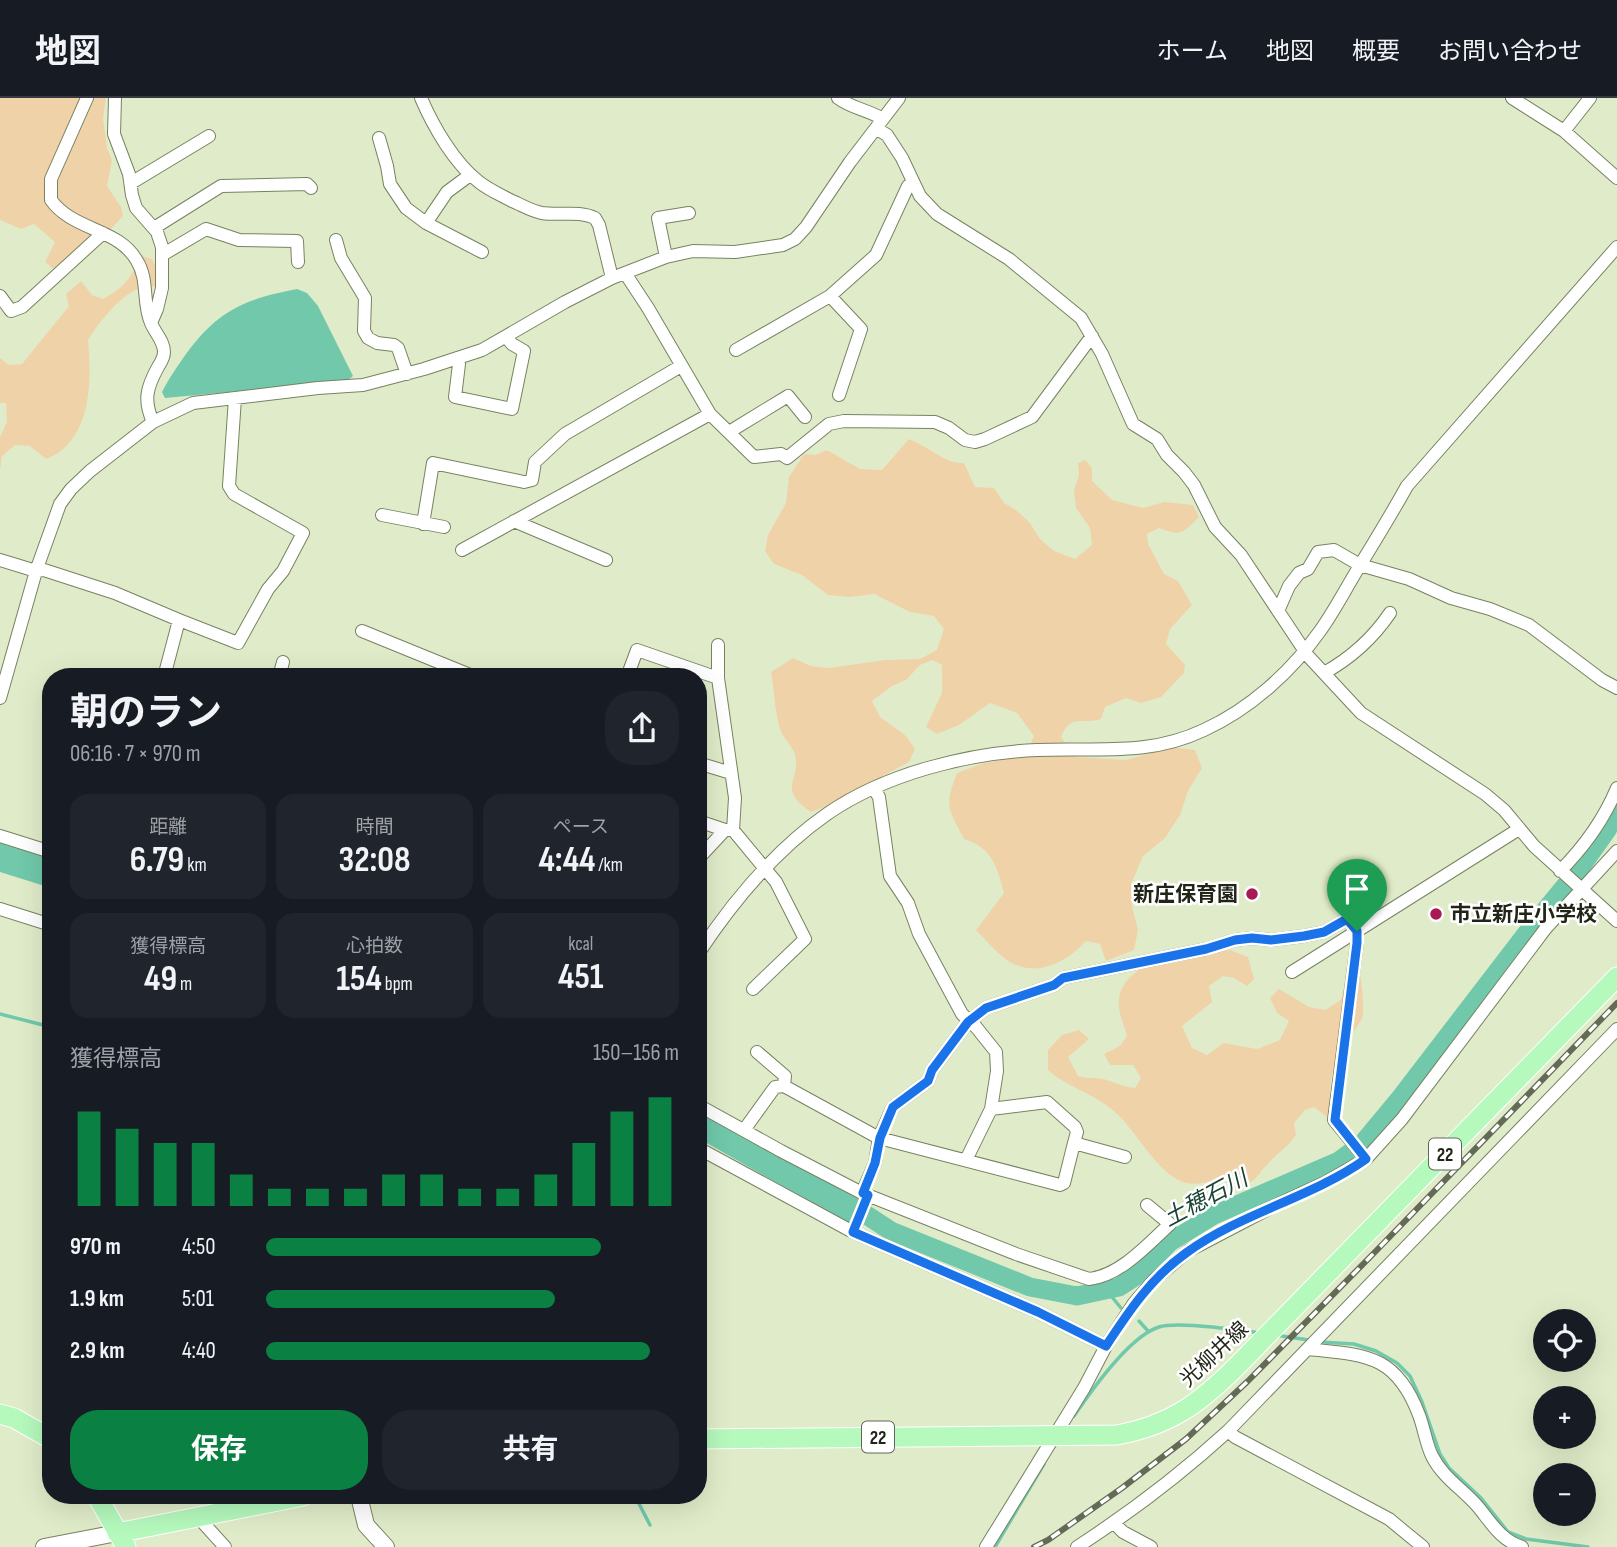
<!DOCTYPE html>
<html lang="ja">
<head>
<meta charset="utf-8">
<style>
  :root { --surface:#171b24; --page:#20242c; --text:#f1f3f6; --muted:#9ea1a6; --line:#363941; --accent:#0b8043 }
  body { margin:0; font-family:"Sofia Sans Condensed","Noto Sans JP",sans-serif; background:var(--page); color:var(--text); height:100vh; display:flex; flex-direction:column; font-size:26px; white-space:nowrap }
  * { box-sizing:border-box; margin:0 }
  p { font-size:23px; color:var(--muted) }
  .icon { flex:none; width:38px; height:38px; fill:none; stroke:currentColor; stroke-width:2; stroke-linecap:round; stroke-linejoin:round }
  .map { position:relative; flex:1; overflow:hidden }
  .sheet { position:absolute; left:42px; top:570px; width:665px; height:836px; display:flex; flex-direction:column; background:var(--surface); border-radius:28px; box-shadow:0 7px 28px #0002 }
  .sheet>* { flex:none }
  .fabs { position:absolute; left:1533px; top:1211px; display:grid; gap:14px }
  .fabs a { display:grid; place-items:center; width:63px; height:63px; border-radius:50%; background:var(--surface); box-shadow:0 7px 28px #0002; font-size:35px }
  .pin { position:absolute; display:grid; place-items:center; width:60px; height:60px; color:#fff; margin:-72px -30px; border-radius:50% 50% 50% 0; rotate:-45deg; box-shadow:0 0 7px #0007 }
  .pin .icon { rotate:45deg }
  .round { display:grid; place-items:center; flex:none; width:74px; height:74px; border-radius:28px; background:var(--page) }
  .head { display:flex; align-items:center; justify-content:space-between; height:119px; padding:0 28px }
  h1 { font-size:38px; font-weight:700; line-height:52px }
  .metrics { display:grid; grid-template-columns:repeat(3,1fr); gap:10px; height:119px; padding:7px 28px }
  .metrics div { display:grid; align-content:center; border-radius:18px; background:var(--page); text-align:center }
  .metrics b { font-size:35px; font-weight:700 }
  .metrics small { font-size:19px; font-weight:400 }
  .metrics p { font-size:19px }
  .chart { height:196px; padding:14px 28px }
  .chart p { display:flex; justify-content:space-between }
  .chart svg { width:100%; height:126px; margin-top:7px; stroke:var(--accent); stroke-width:6 }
  .cta { display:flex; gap:14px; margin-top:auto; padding:14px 28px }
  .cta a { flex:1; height:80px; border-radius:28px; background:var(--accent); color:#fff; font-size:28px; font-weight:700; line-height:80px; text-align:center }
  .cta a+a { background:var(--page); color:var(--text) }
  ul { padding:0 28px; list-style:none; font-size:23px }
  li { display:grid; grid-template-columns:112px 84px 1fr; align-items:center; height:52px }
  li i { height:18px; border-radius:9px; background:var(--accent) }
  header { display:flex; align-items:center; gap:42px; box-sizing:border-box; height:98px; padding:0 35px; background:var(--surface); border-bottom:2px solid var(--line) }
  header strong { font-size:33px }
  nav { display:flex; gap:38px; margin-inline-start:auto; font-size:24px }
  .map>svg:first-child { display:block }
  .green { fill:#f0d2a9 }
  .water { fill:#71c8ab }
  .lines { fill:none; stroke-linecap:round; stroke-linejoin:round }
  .stream { stroke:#71c8ab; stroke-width:3.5 }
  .river { stroke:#71c8ab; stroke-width:19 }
  .minor-casing { stroke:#778262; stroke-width:14 }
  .tertiary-casing { stroke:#778262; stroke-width:18 }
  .primary-casing { stroke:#fff; stroke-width:21 }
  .minor { stroke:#fff; stroke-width:12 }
  .tertiary { stroke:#fff; stroke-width:16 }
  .primary { stroke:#b5f9bd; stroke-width:19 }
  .rail-casing { stroke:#636a55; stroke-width:6 }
  .rail { stroke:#fff; stroke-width:3.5; stroke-dasharray:10; stroke-linecap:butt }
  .route-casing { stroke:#fff; stroke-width:14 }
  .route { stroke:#1a73e8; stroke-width:9 }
  .poi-dot { fill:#a91954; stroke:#fff; stroke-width:2.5 }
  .labels { text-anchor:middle; stroke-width:5; stroke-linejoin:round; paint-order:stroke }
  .shield { fill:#fff; stroke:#64665d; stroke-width:2 }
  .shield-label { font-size:19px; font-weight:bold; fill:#212518 }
  .poi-label { font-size:21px; font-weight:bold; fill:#212518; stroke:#fff; text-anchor:end }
  .street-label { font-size:21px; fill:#212518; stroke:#fff }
  .water-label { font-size:23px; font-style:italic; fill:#1b4336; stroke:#fff }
</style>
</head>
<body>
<header>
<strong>地図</strong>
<nav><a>ホーム</a><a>地図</a><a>概要</a><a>お問い合わせ</a></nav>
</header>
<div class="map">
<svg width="1617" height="1449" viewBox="0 0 1617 1449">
  <rect width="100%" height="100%" fill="#e0ecc9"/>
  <!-- green -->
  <path class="green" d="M0 0H106L103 20 107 50 112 62 107 88 121 109 123 118 109 133 92 136 54 171 45 164 55 144 34 126 21 131 0 122Z
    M141 158 152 161 158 174 156 189C130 182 100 223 88 242 92 282 92 344 46 361L30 348 15 347 2 358 0 372V339L7 324 6 305H0V260L9 267 22 266 69 208 66 196 81 183 92 197 103 201C126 188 130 181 141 158Z
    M909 341C928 348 945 366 964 365L975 389 994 390 1004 405 1016 412 1030 425 1040 441 1054 453 1075 461 1092 447 1090 430 1076 410 1074 392 1079 377 1078 365 1085 362 1092 370V383L1112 402 1143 410 1164 404 1193 407 1199 419C1182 436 1181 438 1159 430L1147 436 1148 446 1164 476 1178 483 1192 507 1170 531 1166 546 1185 567 1184 575 1161 599 1141 605 1126 600 1105 609 1101 621C1081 627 1071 615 1061 639L1075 659 1126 662 1171 649 1195 652 1202 670 1188 693 1180 717 1165 740 1143 758 1131 786 1132 808 1138 832 1134 852 1106 863 1100 846 1086 843C1065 866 1032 882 1004 860 994 852 985 841 976 832L1004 795C997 768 992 750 964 741 948 710 944 708 957 675L984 665 1026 657 1034 638 1017 615 990 605 959 627 937 636 926 629 942 595V567L932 562 920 567 906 582 892 588 872 603 880 619 905 637 915 651 909 664 827 708 811 714C775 690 802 682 795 657 793 649 785 642 781 634 775 618 774 591 771 574L793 560 811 568 829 570 885 562 920 561 937 552 944 531 934 518 910 514 874 496 850 499 828 497 802 477 774 466 765 453 768 437 786 405 789 379 804 356 815 357 827 352 860 371 882 372Z
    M1230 852 1248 859 1254 881 1247 888 1234 880 1223 878 1209 888 1212 904 1182 928 1192 950 1207 957 1224 945 1257 951 1280 942 1289 923 1277 915 1270 900 1279 891 1309 909 1325 912 1341 902 1348 873 1358 866C1361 874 1365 913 1362 920 1359 926 1354 933 1350 938 1334 963 1325 985 1333 1015L1327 1019 1314 1009 1305 1012 1294 1025 1296 1037C1288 1049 1276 1056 1267 1067 1260 1073 1259 1079 1251 1084 1225 1070 1206 1092 1183 1084 1157 1075 1137 1034 1116 1015 1096 996 1068 990 1048 972V952L1062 937 1079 932 1089 941 1068 959 1078 978C1088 981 1097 979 1107 982 1117 985 1123 989 1135 990L1141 980 1133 967H1110L1104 956 1120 948 1127 938C1124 927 1117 912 1119 901 1126 857 1195 857 1230 852Z"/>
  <!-- water -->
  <path class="water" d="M297 191 307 195 318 208 353 278 347 283 165 300 162 294C169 280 177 269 186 256 218 212 245 201 297 191Z
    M0 744 51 760V790L0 774Z
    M698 1012 809 1074 860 1100 850 1127 698 1040Z"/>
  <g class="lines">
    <!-- stream -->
    <path class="stream" d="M0 916 51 929
      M1107 1193 1121 1210
      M1139 1223 1148 1233
      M1275 1237 1309 1242
      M1320 1244 1354 1246 1376 1253 1397 1265 1410 1278 1422 1304 1440 1356 1449 1370 1481 1400 1508 1434 1526 1441 1588 1449
      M1074 1318C1091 1293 1130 1238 1159 1229 1177 1223 1240 1232 1261 1235
      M635 1398 650 1427
      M995 1449 1044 1366"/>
    <!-- river -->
    <path class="river" d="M845 1103 891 1133 1030 1189 1077 1198 1119 1189 1139 1176 1170 1144 1214 1117 1339 1063 1362 1046 1401 999 1533 827 1580 770 1607 732 1617 713"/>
    <defs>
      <path id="minor" d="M87 0 51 81V102C73 133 119 130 137 163 149 182 142 205 151 225 155 235 164 243 164 254 164 260 161 264 158 269 147 289 143 302 153 324
        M115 0 114 36 129 76 132 97 136 110 157 134 162 149V190L157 211 151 225
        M421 0C433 28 454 65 479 84 489 92 501 97 512 103 522 107 531 113 542 115 561 118 578 112 595 120L599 127 612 180
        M838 0C851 10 868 12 883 21
        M1512 0 1564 33 1617 80
        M877 31 887 37 902 60 920 98 937 116 1009 161 1081 220 1102 256 1133 326 1157 341 1167 357 1184 374 1194 387 1215 429 1241 457 1308 558 1361 615 1485 696 1504 712 1534 748 1617 823
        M1564 33 1590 0
        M379 40 387 68 390 86 406 110 426 125
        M470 77 447 94 426 125 482 154
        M131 85 209 38
        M154 130 221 88 307 86 311 90
        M336 142 341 160 365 200 364 233 368 240 377 245 394 247 398 250 407 276
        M162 157 206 131 239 142 297 143 298 164
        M666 159 658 120 689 115
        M625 175 648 210 710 316 754 359 781 356 787 360 829 326 844 323 935 324 949 330 965 342 975 344 985 341 1032 319 1092 238
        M0 198 11 213 22 209 103 135
        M830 198 861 231 839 297
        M736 252 830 198 876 157 908 88 914 86
        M457 260 459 266 455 299 512 311 524 253 512 246 506 239
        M729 334 788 298 805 319
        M382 417 444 429
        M514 423 606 462
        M423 426 433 365 524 384 532 382 535 364 565 336 681 268
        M462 452 710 316
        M0 462 36 473 44 472 115 495 179 522 164 579
        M1278 513 1289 488 1299 475 1308 471 1318 454 1334 452 1360 467 1409 481 1451 500 1490 511 1529 527 1602 582 1617 590
        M179 522 238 545 268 491 283 473 303 435 234 396 229 388 235 300
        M362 533 475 579
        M718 547V580L735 700 733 732 776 784 805 841 753 891
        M1324 575C1351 560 1373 540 1390 515
        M279 579 283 564
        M627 579 637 552 718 580
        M0 600 36 473 60 406 71 391 90 373 153 324 193 305 318 290 363 287 424 271 482 252 565 204 612 180 666 159 693 153 735 154 783 147 795 141 806 129 850 64 899 0
        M698 665 731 675
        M874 691 879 699 890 778 908 805 919 836 962 916 976 929 996 954 997 973 991 1011 966 1062
        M698 723 725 732H733
        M0 738 51 754
        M698 761 725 732
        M1560 773C1584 749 1604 721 1617 690
        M0 811 51 827
        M698 856C733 803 774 753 827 716 885 676 967 655 1037 652 1097 649 1147 659 1204 632 1250 611 1291 574 1320 533 1333 515 1344 494 1356 474 1373 446 1391 417 1407 388L1617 149
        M1292 874 1519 731
        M757 954 785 978 784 988
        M698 1007 781 1053 862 1095 1016 1156 1089 1181C1120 1178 1148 1146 1170 1126L1147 1107
        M991 1011 1047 1004 1075 1029 1077 1034 1074 1045 1125 1059
        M744 1032 775 989 784 988 879 1040 1060 1087 1064 1085 1074 1045
        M698 1050 853 1134 1038 1214 1106 1248
        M862 1095 875 1065 879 1040 893 1009 928 983 932 972 968 924 986 910 1054 887 1063 880 1206 851 1235 842 1252 840 1271 842 1304 838 1324 834 1347 821 1357 833V845L1334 1022 1366 1061
        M853 1134 868 1097
        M1308 1251C1365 1257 1396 1256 1419 1317 1424 1330 1426 1346 1432 1358 1443 1380 1464 1392 1479 1410 1492 1426 1501 1442 1522 1449
        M1228 1333 1235 1339 1389 1421 1423 1449
        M197 1418 225 1449
        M1114 1425 1123 1434 1151 1449
        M986 1449 1084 1290 1106 1248 1134 1205 1154 1182 1188 1153 1272 1109 1326 1084 1366 1061 1402 1021 1546 830 1617 753
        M1077 1449C1131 1414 1181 1376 1228 1333L1617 931"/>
      <path id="tertiary" d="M359 1398 366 1427 386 1449
        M44 1449 117 1435"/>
      <path id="primary" d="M0 1316 14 1320 51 1341
        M698 1341 1117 1337C1171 1327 1200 1305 1238 1267L1617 879
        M97 1398 126 1449
        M117 1435 303 1398"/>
    </defs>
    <!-- minor casing -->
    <use href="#minor" class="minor-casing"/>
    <!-- tertiary casing -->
    <use href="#tertiary" class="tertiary-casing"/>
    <!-- primary casing -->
    <use href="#primary" class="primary-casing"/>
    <!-- minor -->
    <use href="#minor" class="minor"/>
    <!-- tertiary -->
    <use href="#tertiary" class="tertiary"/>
    <!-- primary -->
    <use href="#primary" class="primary"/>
    <defs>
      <path id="rail" d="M1034 1449 1048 1442 1122 1390 1186 1341 1248 1283 1374 1155 1617 905"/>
    </defs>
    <!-- rail casing -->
    <use href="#rail" class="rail-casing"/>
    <!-- rail -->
    <use href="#rail" class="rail"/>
  </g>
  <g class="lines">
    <defs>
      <path id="route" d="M1347 821 1357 833V845L1335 1022 1366 1061C1311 1100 1241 1115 1186 1155 1151 1180 1129 1213 1106 1248L1038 1214 853 1134 868 1097 863 1095 875 1065 880 1040 893 1009 928 983 932 972 968 924 986 910 1054 887 1063 880 1206 851 1235 842 1252 840 1271 842 1304 838 1324 834Z"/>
    </defs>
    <!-- route casing -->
    <use href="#route" class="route-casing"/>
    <!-- route -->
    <use href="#route" class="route"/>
  </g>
  <!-- markers -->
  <g class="poi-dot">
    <circle cx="1252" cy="796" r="7"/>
    <circle cx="1436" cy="816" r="7"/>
  </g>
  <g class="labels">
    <!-- shield labels -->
    <g class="shield">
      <rect x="1429" y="1040.5" width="32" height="31" rx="5"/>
      <rect x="862" y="1323.5" width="32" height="31" rx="5"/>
    </g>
    <g class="shield-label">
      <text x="1445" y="1063">22</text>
      <text x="878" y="1346">22</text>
    </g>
    <!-- poi labels -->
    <g class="poi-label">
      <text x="1238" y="803">新庄保育園</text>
      <text x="1450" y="823" text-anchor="start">市立新庄小学校</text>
    </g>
    <!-- street labels -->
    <g class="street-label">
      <text transform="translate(1214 1256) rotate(-43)" y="7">光柳井線</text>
    </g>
    <!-- water labels -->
    <g class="water-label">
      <text transform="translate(1205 1100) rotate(-28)" y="8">土穂石川</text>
    </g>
  </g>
</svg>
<div class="fabs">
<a><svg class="icon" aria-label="locate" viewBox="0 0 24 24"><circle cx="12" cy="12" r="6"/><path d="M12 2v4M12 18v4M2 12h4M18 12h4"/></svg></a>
<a>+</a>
<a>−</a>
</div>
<div class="pin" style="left:1357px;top:833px;background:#1e9e55"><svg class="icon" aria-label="arrive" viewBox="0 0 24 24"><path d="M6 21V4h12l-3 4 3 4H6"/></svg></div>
<section class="sheet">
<div class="head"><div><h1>朝のラン</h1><p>06:16 · 7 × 970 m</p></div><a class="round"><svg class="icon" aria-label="share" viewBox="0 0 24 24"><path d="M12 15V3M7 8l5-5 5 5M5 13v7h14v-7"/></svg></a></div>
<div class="metrics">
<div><p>距離</p><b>6.79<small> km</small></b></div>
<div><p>時間</p><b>32:08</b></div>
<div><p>ペース</p><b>4:44<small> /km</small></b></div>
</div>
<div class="metrics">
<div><p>獲得標高</p><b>49<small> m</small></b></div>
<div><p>心拍数</p><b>154<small> bpm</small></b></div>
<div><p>kcal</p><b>451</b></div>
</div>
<div class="chart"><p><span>獲得標高</span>150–156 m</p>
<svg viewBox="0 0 160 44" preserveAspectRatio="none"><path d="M5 44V11M15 44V17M25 44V22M35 44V22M45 44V33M55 44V38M65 44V38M75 44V38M85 44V33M95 44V33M105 44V38M115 44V38M125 44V33M135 44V22M145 44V11M155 44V6"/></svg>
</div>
<ul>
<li><b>970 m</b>4:50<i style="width:81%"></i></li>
<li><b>1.9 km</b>5:01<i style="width:70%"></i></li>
<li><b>2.9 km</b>4:40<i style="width:93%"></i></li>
</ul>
<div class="cta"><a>保存</a><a>共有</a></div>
</section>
</div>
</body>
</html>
